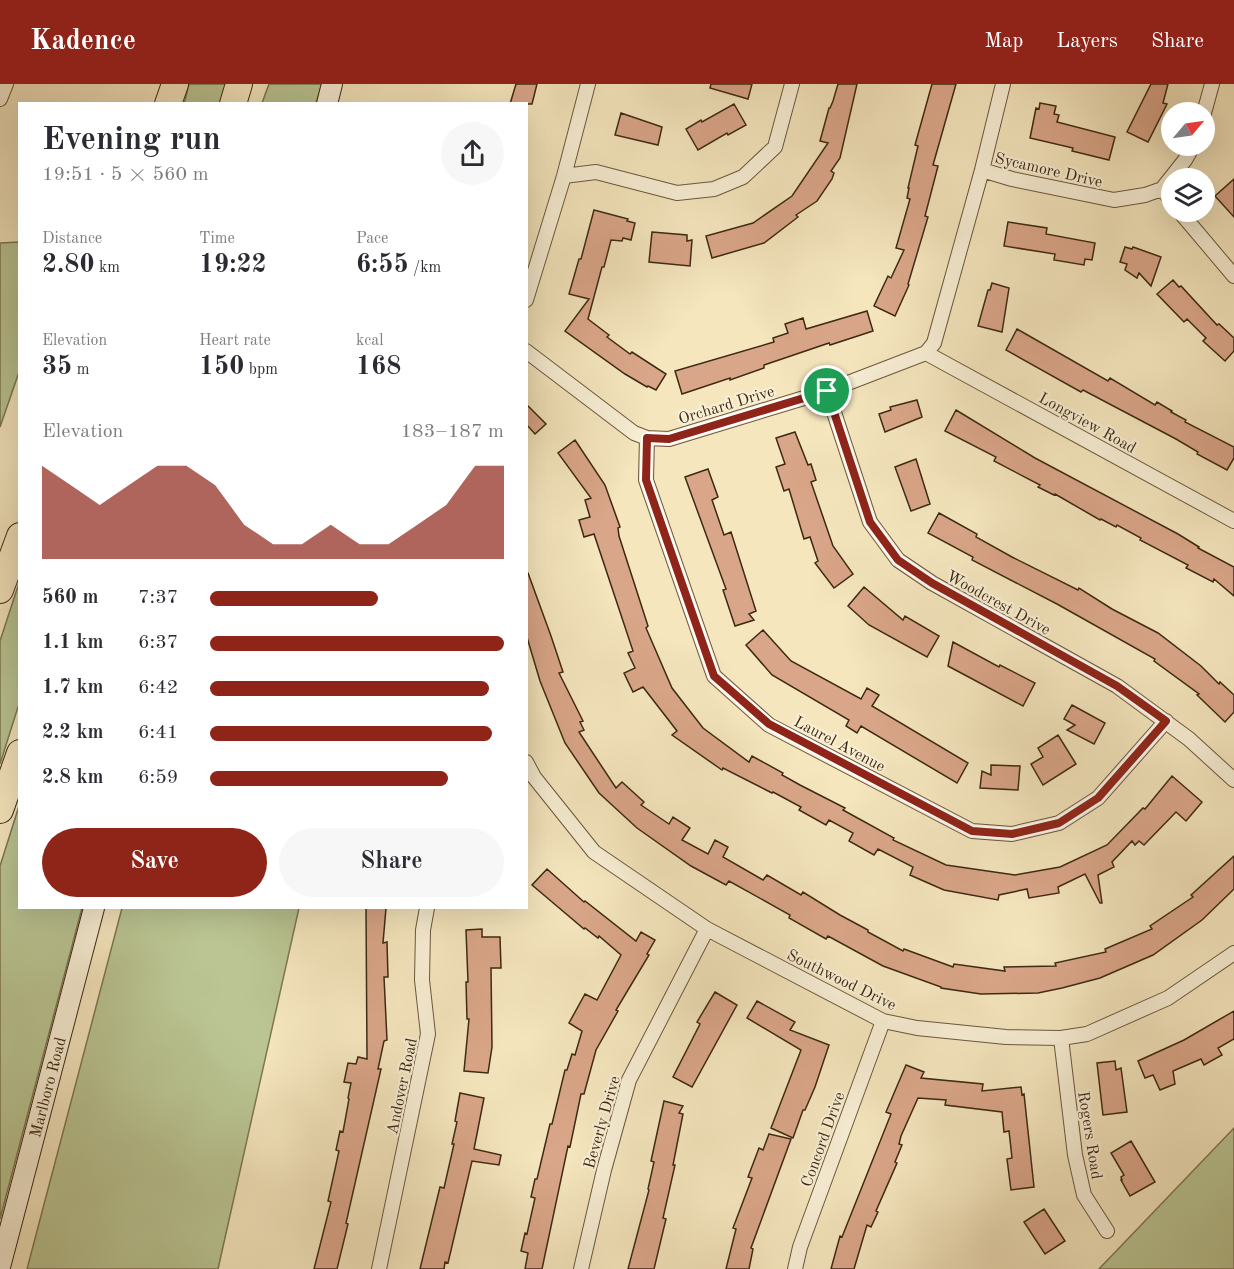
<!DOCTYPE html>
<html lang="en">
<head>
<meta charset="utf-8">
<style>
  :root { --surface:#fff; --page:#f7f7f7; --text:#2b2b33; --muted:#7c7c81; --accent:#8f2418 }
  body { margin:0; font-family:"Old Standard TT",serif; background:var(--page); color:var(--text); height:100vh; display:flex; flex-direction:column; font-size:22px; white-space:nowrap }
  * { box-sizing:border-box; margin:0 }
  p { font-size:20px; color:var(--muted) }
  .icon { flex:none; width:33px; height:33px; fill:none; stroke:currentColor; stroke-width:2; stroke-linecap:round; stroke-linejoin:round }
  .map { position:relative; flex:1; overflow:hidden }
  .side { position:absolute; left:18px; top:18px; width:510px; height:807px; display:flex; flex-direction:column; background:var(--surface); border-radius:0px; box-shadow:0 6px 24px #0002 }
  .side>* { flex:none }
  .needle { width:39px; rotate:61deg }
  .buttons { position:absolute; left:1161px; top:18px; display:grid; gap:12px }
  .buttons a { display:grid; place-items:center; width:54px; height:54px; border-radius:50%; background:var(--surface); box-shadow:0 6px 24px #0002; font-size:30px }
  .pin { position:absolute; display:grid; place-items:center; width:51px; height:51px; color:#fff; margin:-26px; border:3px solid #fff; border-radius:50%; box-shadow:0 2px 6px #0007 }
  .round { display:grid; place-items:center; flex:none; width:63px; height:63px; border-radius:32px; background:var(--page) }
  .summary { display:flex; align-items:center; justify-content:space-between; height:102px; padding:0 24px }
  h1 { font-size:33px; font-weight:700; line-height:45px }
  .figures { display:grid; grid-template-columns:repeat(3,1fr); gap:9px; height:102px; padding:6px 24px }
  .figures div { display:grid; align-content:center }
  .figures b { font-size:26px; font-weight:700 }
  .figures small { font-size:16px; font-weight:400 }
  .figures p { font-size:16px }
  .chart { height:168px; padding:12px 24px }
  .chart p { display:flex; justify-content:space-between }
  .chart svg { width:100%; height:108px; margin-top:6px; fill:var(--accent); opacity:.7 }
  .cta { display:flex; gap:12px; margin-top:auto; padding:12px 24px }
  .cta a { flex:1; height:69px; border-radius:36px; background:var(--accent); color:#fff; font-size:24px; font-weight:700; line-height:69px; text-align:center }
  .cta a+a { background:var(--page); color:var(--text) }
  ul { padding:0 24px; list-style:none; font-size:20px }
  li { display:grid; grid-template-columns:96px 72px 1fr; align-items:center; height:45px }
  li i { height:15px; border-radius:8px; background:var(--accent) }
  header { display:flex; align-items:center; gap:36px; box-sizing:border-box; height:84px; padding:0 30px; background:var(--accent); color:#fff }
  header strong { font-size:28px }
  nav { display:flex; gap:33px; margin-inline-start:auto; font-size:21px }
  .map>svg:first-child { display:block }
  .green { fill:#bac593; stroke:#7c7752; stroke-width:1.5 }
  .building { fill:#daa689; stroke:#3d2912; stroke-width:1.5 }
  .lines { fill:none; stroke-linecap:round; stroke-linejoin:round }
  .street-casing { stroke:#6b583d; stroke-width:16 }
  .secondary-casing { stroke:#3d2912; stroke-width:22 }
  .highway-casing { stroke:#3d2912; stroke-width:28 }
  .street { stroke:#f8efd5; stroke-width:14 }
  .secondary { stroke:#f8efd5; stroke-width:20 }
  .highway { stroke:#f5e6be; stroke-width:26 }
  .route-casing { stroke:#fff; stroke-width:12 }
  .route { stroke:#8f2418; stroke-width:8 }
  .labels { text-anchor:middle; stroke-width:4.5; stroke-linejoin:round; paint-order:stroke }
  .street-label { font-size:16px; fill:#3d2912; stroke:#f8efd5 }
</style>
</head>
<body>
<header>
<strong>Kadence</strong>
<nav><a>Map</a><a>Layers</a><a>Share</a></nav>
</header>
<div class="map">
<svg width="1234" height="1185" viewBox="0 0 1234 1185">
  <rect width="100%" height="100%" fill="#f5e6be"/>
  <filter id="stains"><feTurbulence type="fractalNoise" baseFrequency=".00333" numOctaves="4"/><feColorMatrix values="0 0 0 0 .2 0 0 0 0 .09 0 0 0 0 .02 0 0 0 .5 -.17"/></filter>
  <radialGradient id="worn" r=".72"><stop offset=".6" stop-color="#630" stop-opacity="0"/><stop offset="1" stop-color="#630" stop-opacity=".3"/></radialGradient>
  <!-- green -->
  <path class="green" d="M189 0H230L224 19 184 20Z
    M269 0H322L316 19H262Z
    M19 158V288L0 343V159Z
    M19 499V620L0 680V557Z
    M19 722 20 824H82L0 1135V782Z
    M122 824H299L218 1185H27Z
    M1234 1044V1185H1099Z"/>
  <!-- building -->
  <path class="building" d="M516 0H537L532 20H510Z
    M711 0H752L748 15 710 4Z
    M838 0H857L840 74 831 87 834 89 832 95 817 117 796 131 798 133 764 159 712 174 706 152 753 139 792 112 828 59 820 57 829 24H830L833 17Z
    M932 0H956L933 81 938 82 925 132 928 133 908 200 909 201 895 232 874 222 888 192 891 194 904 166 896 164 910 115 907 114 909 104H908L918 62 915 61Z
    M1151 0H1168L1163 19 1167 20 1148 58 1127 48Z
    M1040 19 1056 22 1054 30 1059 31 1057 38 1115 53 1109 76 1072 67 1073 64 1030 54 1036 24 1039 25Z
    M734 20 746 41 728 51 727 49 698 66 686 45 701 36 702 38Z
    M621 29 662 43 658 61 615 51Z
    M1234 95V133L1215 112Z
    M594 126 628 135 627 137 635 139 631 156 623 154 622 157 611 156 604 183H602L588 235 609 251 607 253 630 270 632 268 666 290 656 306 648 302 647 303 625 290 565 247 589 215 569 210 579 175H581Z
    M1008 138 1047 144 1046 150 1095 159 1092 176 1085 175 1084 181 1054 176 1055 170 1004 162Z
    M652 148 687 151V157L692 156 690 182 649 178Z
    M1125 163 1132 165 1133 163 1161 173 1151 202 1139 189 1137 194 1125 186 1127 180 1120 178Z
    M1173 196 1179 203 1181 202 1217 241 1219 240 1234 254V267L1225 277 1203 257 1206 254 1187 235 1184 238 1157 210Z
    M992 199 1009 204 1002 248 978 242 988 206H990Z
    M867 227 873 247 830 261 829 259 770 279 764 281V284L730 296V294L682 310 675 287 774 258 773 254 788 249 785 240 803 234 806 245Z
    M1017 245 1108 297 1110 294 1155 321 1157 318 1172 327 1171 328 1186 336 1185 338 1234 363V374L1227 386 1197 370 1198 368 1176 355 1083 306 1081 308 1006 266Z
    M917 316 922 333 885 348 879 330 891 326 890 323Z
    M526 320 546 340 535 350 526 340Z
    M956 326 1035 374 1178 450 1199 463 1198 464 1234 483V512L1214 495 1213 498 1186 484 1188 481 1140 456 1141 454 1117 441 1116 443 1101 435 1100 436 1055 410 1054 411 1038 403 1040 401 994 377 996 373 945 347Z
    M795 348 808 381 811 380 816 396 811 398 833 462 853 490 834 504 815 479 818 477 810 453 804 455 789 405 784 407 776 383 785 380 776 354Z
    M575 356 605 401 620 443 618 444 619 452 648 542 646 544 672 604 703 644 749 678 752 672 783 689 782 691 800 701 845 724 843 726 894 754 893 756 946 781 1015 791 1060 783 1107 761 1143 724 1145 725 1172 692 1202 718 1186 737 1176 728 1144 761 1139 757 1135 761 1132 757 1112 778 1114 783 1098 791 1102 819H1100L1085 790 1058 803 1059 809 1029 814 1027 805 999 811 998 816 944 806 910 791 913 783 878 765 874 771 849 757 853 749 829 736 826 741 799 726 801 723 773 708 772 709 723 684 722 686 672 651 677 647 643 603 633 608 624 589 635 584 628 569 633 567 594 450 584 453 579 436 590 433 585 416 591 414 558 369Z
    M916 375 930 420 911 427 895 383Z
    M708 385 718 413 712 416 724 451 731 448 756 527 749 530 754 536 735 542 723 506 726 505 685 393Z
    M939 429 977 450 976 453 1012 473 1078 506 1079 504 1112 525 1158 549 1201 582 1219 600 1220 598 1234 611V628L1225 638 1197 611 1199 610 1154 577 1155 575 1057 520 972 476 973 473 928 449Z
    M526 489H528L551 552 563 588 559 589 583 637 580 638 584 646 579 648 616 704 622 698 644 718 641 721 669 740 673 733 690 744 682 756 708 770 715 756 728 763 723 773 763 796 767 791 801 811 803 808 840 831 868 846V848L903 867 904 865 953 883 954 880 1005 887 1004 883 1056 882 1055 879 1106 868 1105 865 1152 845 1150 842 1193 813 1191 811 1234 772V805L1202 836 1153 871 1100 894 1062 904 1038 909 981 910 941 904V903L883 882 828 852 826 855 789 834 790 831 729 797 726 801 691 782 637 744 599 709 565 659 540 597 526 550Z
    M864 503 903 536 905 532 939 552 927 573 869 541 848 522Z
    M763 546 791 577 861 615 867 604 879 611 872 622 968 679 957 699 861 642 857 649 846 642 849 636 772 591 746 561Z
    M953 558 999 583 1000 581 1035 599 1023 622 948 582Z
    M1072 621 1105 639 1094 660 1067 646 1075 641 1064 635Z
    M1058 651 1076 680 1043 701 1031 680 1043 673 1038 664Z
    M991 681 1020 682 1018 706 980 704 982 687 991 691Z
    M547 785 584 818 585 817 636 857 641 848 655 856 647 870 649 871 616 926 618 927 596 966 584 1010H581L570 1063 568 1062 542 1185H525L528 1169 521 1167 525 1149 527 1150 535 1114 531 1113 535 1095H537L550 1040H552L565 986H567L572 970 575 971 582 947 569 939 585 910 597 916 621 871 599 852 598 854 585 844 584 845 532 801Z
    M366 824H386L383 859 387 858 388 893H384L387 956 384 957 378 985H381L346 1139 348 1140 337 1185H314L331 1118 328 1117 339 1067 336 1066 340 1047 343 1048 349 1015 348 1014 351 999 344 998 348 979 356 980 358 973 367 975Z
    M482 845V853H500L501 884H491L492 963 488 989 464 987 469 935H467L466 898H468L466 846Z
    M715 908 737 921 692 1003 673 993 700 940 697 938Z
    M757 917 795 938 790 946 829 961 815 1003 805 1026H803L793 1054 771 1044 801 966 747 934Z
    M1234 927V955L1218 964 1222 971 1204 981 1201 975 1173 987 1175 1000 1160 1006 1153 991 1145 994 1138 977 1184 956Z
    M1115 977 1116 986 1121 984 1127 1028 1103 1031 1097 979Z
    M906 981 924 988 921 994 983 1000 982 1007 1021 1003 1022 1011 1024 1010 1034 1103 1011 1106 1007 1075 1012 1074 1009 1047 1004 1048 1002 1028 945 1021 946 1016 918 1014 901 1052 899 1060 902 1061 895 1078 897 1079 876 1127 878 1128 871 1143 867 1141 854 1185H831L840 1152 842 1153 891 1030 886 1028Z
    M460 1009 484 1014 474 1065 501 1071 499 1081 472 1077 448 1179 445 1178 444 1185H420L440 1103 444 1104 454 1060H452L457 1038 455 1037Z
    M664 1017 683 1022 679 1029 683 1030 673 1081H675L663 1134 666 1135 654 1185H628L649 1106 648 1105 654 1078 651 1077Z
    M769 1050 791 1055 751 1164 753 1165 749 1185H726L736 1145 733 1144 752 1094 748 1093 759 1064 763 1066Z
    M1131 1057 1155 1098 1130 1112 1121 1096H1122L1121 1093 1124 1091 1111 1069Z
    M1044 1125 1065 1157 1045 1170 1024 1138Z"/>
  <g class="lines">
    <defs>
      <path id="street" d="M0 15 6 0
        M1204 29 1212 0
        M982 86 1012 95 1114 116 1145 111 1162 105 1185 76 1193 62
        M564 92 596 88 677 109 714 105 743 93 775 63 792 0
        M1162 105 1172 117
        M1180 128 1234 192
        M526 216 564 92 588 0
        M526 267 634 349 647 354 669 355 827 307 926 269 934 259 982 86 1003 0
        M926 269 1234 437
        M827 307 870 438 898 476 932 499 1117 602 1189 655 1234 696
        M647 354 646 396 714 592 769 641 972 747 1012 750 1059 739 1098 714 1166 637
        M526 678 534 693 594 768 707 845 883 937 917 944 1006 953 1061 954 1087 950 1168 914 1234 869
        M1061 954 1075 1071 1084 1111 1107 1147
        M379 1185 428 950 422 896 423 846 427 824
        M581 1185 604 1086 629 996 707 845
        M795 1185 800 1163 883 937"/>
      <g id="secondary">
        <path d="M327 20 332 0"/>
        <path id="s1" d="M0 1183 94 824"/>
      </g>
      <path id="highway" d="M168 20 175 0
        M233 20 239 0
        M0 506 20 452
        M0 726 20 669"/>
    </defs>
    <!-- street casing -->
    <use href="#street" class="street-casing"/>
    <!-- secondary casing -->
    <use href="#secondary" class="secondary-casing"/>
    <!-- highway casing -->
    <use href="#highway" class="highway-casing"/>
    <!-- street -->
    <use href="#street" class="street"/>
    <!-- secondary -->
    <use href="#secondary" class="secondary"/>
    <!-- highway -->
    <use href="#highway" class="highway"/>
  </g>
  <g class="lines">
    <defs>
      <path id="route" d="M827 307 870 438 898 476 932 499 1117 602 1166 637 1098 714 1059 739 1012 750 972 747 769 640 714 592 646 396 647 354 669 355Z"/>
    </defs>
    <!-- route casing -->
    <use href="#route" class="route-casing"/>
    <!-- route -->
    <use href="#route" class="route"/>
  </g>
  <g class="labels">
    <!-- street labels -->
    <g class="street-label">
      <text transform="translate(1049 85) rotate(13)" y="6">Sycamore Drive</text>
      <text transform="translate(726 320) rotate(-17)" y="6">Orchard Drive</text>
      <text transform="translate(1088 338) rotate(29)" y="6">Longview Road</text>
      <text transform="translate(999 518) rotate(29)" y="6">Woodcrest Drive</text>
      <text transform="translate(840 659) rotate(28)" y="6">Laurel Avenue</text>
      <text transform="translate(842 895) rotate(26)" y="6">Southwood Drive</text>
      <text transform="translate(401 1002) rotate(-78)" y="6">Andover Road</text>
      <text dy="6" stroke="none"><textPath href="#s1" startOffset="186">Marlboro Road</textPath></text>
      <text transform="translate(601 1038) rotate(-74)" y="6">Beverly Drive</text>
      <text transform="translate(1091 1051) rotate(81)" y="6">Rogers Road</text>
      <text transform="translate(822 1055) rotate(-70)" y="6">Concord Drive</text>
    </g>
  </g>
  <rect width="100%" height="100%" filter="url(#stains)"/>
  <rect width="100%" height="100%" fill="url(#worn)"/>
</svg>
<div class="buttons">
<a><svg class="needle" viewBox="-14 -14 28 28"><path d="M0-13l5 13h-10z" fill="#e53935"/><path d="M0 13l5-13h-10z" fill="#7c7c81"/></svg></a>
<a><svg class="icon" aria-label="layers" viewBox="0 0 24 24"><path d="M12 4l9 5-9 5-9-5zM3 14l9 5 9-5"/></svg></a>
</div>
<div class="pin" style="left:827px;top:307px;background:#1e9e55"><svg class="icon" aria-label="arrive" viewBox="0 0 24 24"><path d="M6 21V4h12l-3 4 3 4H6"/></svg></div>
<section class="side">
<div class="summary"><div><h1>Evening run</h1><p>19:51 · 5 × 560 m</p></div><a class="round"><svg class="icon" aria-label="share" viewBox="0 0 24 24"><path d="M12 15V3M7 8l5-5 5 5M5 13v7h14v-7"/></svg></a></div>
<div class="figures">
<div><p>Distance</p><b>2.80<small> km</small></b></div>
<div><p>Time</p><b>19:22</b></div>
<div><p>Pace</p><b>6:55<small> /km</small></b></div>
</div>
<div class="figures">
<div><p>Elevation</p><b>35<small> m</small></b></div>
<div><p>Heart rate</p><b>150<small> bpm</small></b></div>
<div><p>kcal</p><b>168</b></div>
</div>
<div class="chart"><p><span>Elevation</span>183–187 m</p>
<svg viewBox="0 0 160 44" preserveAspectRatio="none"><path d="M0 44V6L10 14L20 22L30 14L40 6L50 6L60 14L70 30L80 38L90 38L100 30L110 38L120 38L130 30L140 22L150 6L160 6V44z"/></svg>
</div>
<ul>
<li><b>560 m</b>7:37<i style="width:57%"></i></li>
<li><b>1.1 km</b>6:37<i style="width:100%"></i></li>
<li><b>1.7 km</b>6:42<i style="width:95%"></i></li>
<li><b>2.2 km</b>6:41<i style="width:96%"></i></li>
<li><b>2.8 km</b>6:59<i style="width:81%"></i></li>
</ul>
<div class="cta"><a>Save</a><a>Share</a></div>
</section>
</div>
</body>
</html>
